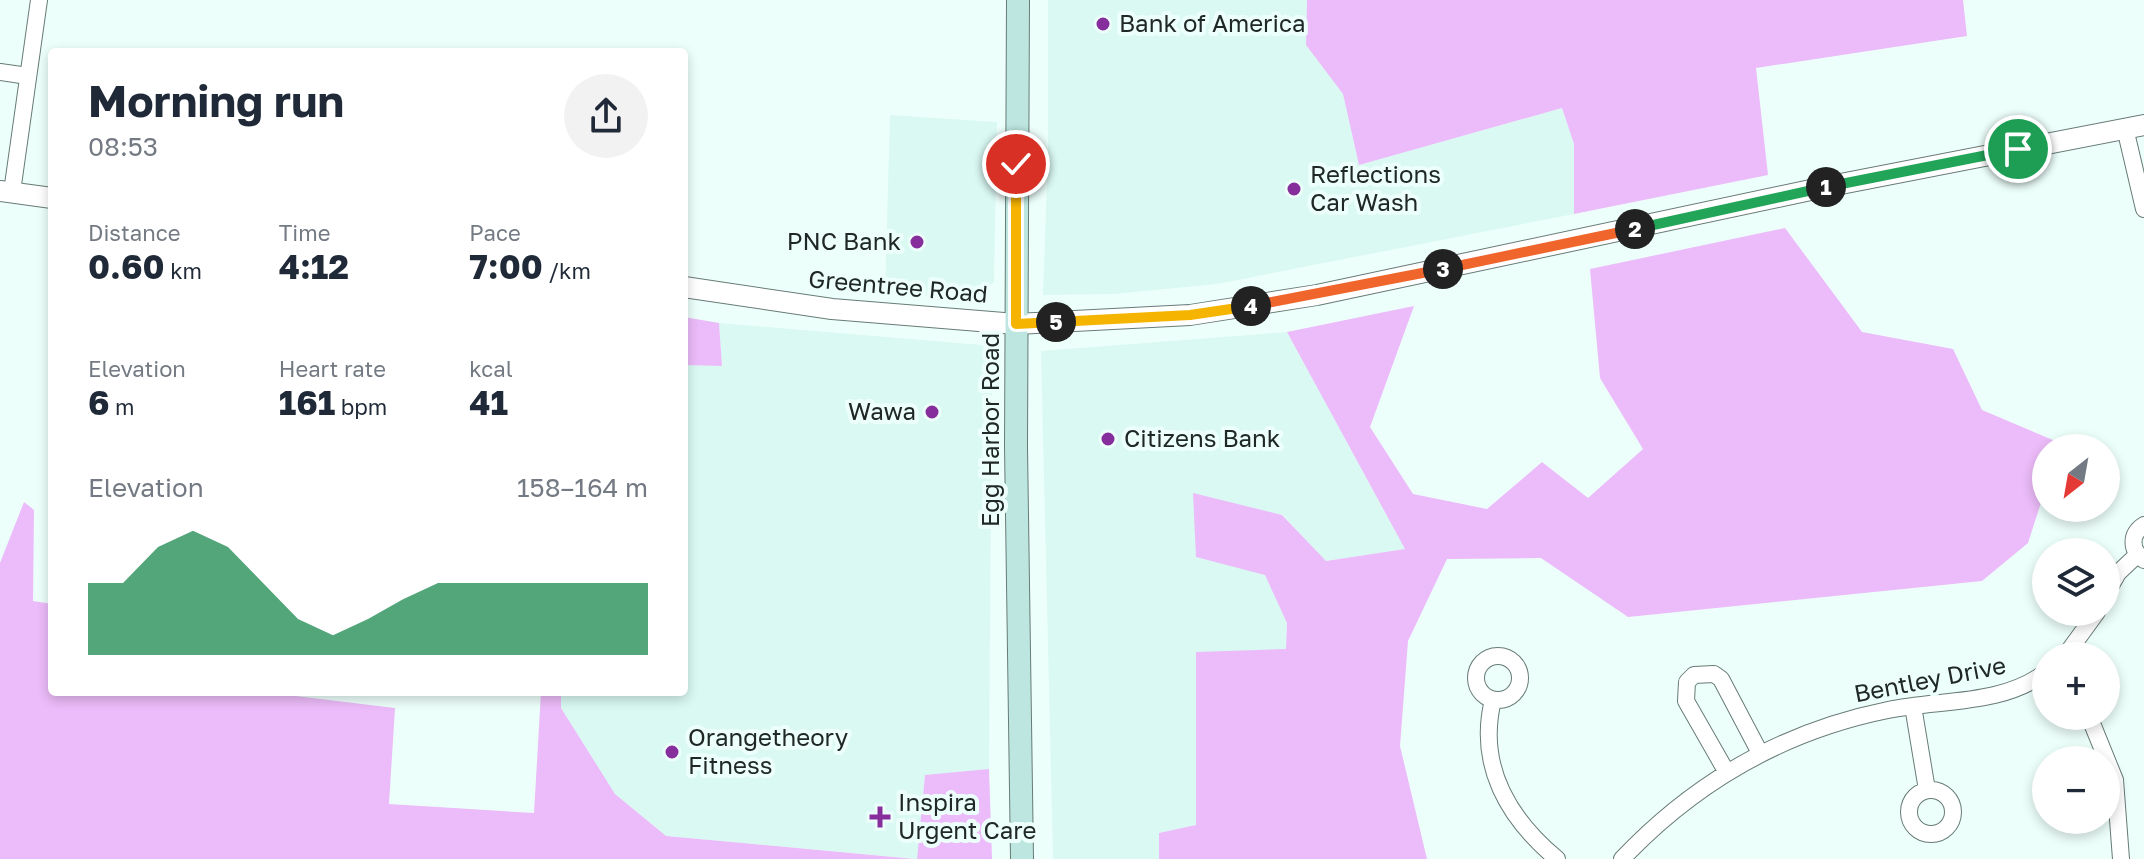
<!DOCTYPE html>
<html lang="en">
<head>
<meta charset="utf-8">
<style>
  :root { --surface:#fff; --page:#f2f2f3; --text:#1f2937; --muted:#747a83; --accent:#0b8043 }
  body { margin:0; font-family:"Golos Text",sans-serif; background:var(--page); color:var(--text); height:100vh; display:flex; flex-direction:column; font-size:30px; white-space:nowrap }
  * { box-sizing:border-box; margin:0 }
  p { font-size:26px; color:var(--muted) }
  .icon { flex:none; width:44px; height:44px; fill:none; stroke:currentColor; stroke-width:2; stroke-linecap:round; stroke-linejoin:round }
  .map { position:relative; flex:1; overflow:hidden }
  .panel { position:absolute; left:48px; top:48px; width:640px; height:648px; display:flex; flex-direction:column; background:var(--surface); border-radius:8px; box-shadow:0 4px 12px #0003 }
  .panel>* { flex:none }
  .needle { width:52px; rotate:211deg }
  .tools { position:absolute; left:2032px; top:434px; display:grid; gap:16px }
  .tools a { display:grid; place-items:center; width:88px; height:88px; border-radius:50%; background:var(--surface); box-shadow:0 4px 12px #0003; font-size:40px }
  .pin { position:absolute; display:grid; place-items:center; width:68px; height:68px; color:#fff; margin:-34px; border:4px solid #fff; border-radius:50%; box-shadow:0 2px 8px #0007 }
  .km { position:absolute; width:40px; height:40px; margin:-20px; border-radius:50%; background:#222; color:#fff; font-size:22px; line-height:40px; text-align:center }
  .round { display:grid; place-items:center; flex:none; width:84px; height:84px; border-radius:42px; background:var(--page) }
  .head { display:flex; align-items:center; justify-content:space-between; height:136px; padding:0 40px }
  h1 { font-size:44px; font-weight:700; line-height:60px }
  .figures { display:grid; grid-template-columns:repeat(3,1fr); gap:12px; height:136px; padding:8px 40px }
  .figures div { display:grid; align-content:center }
  .figures b { font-size:34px; font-weight:700 }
  .figures small { font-size:22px; font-weight:400 }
  .figures p { font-size:22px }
  .chart { height:224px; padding:16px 40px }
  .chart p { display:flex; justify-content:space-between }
  .chart svg { width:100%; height:144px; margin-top:8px; fill:var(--accent); opacity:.7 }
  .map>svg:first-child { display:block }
  .built { fill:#daf9f3 }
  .green { fill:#ecbbf9 }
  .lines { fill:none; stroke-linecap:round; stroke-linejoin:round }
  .minor-casing { stroke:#677b77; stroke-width:18 }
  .tertiary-casing { stroke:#677b77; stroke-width:22 }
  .secondary-casing { stroke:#677b77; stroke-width:24 }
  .minor { stroke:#fff; stroke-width:16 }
  .tertiary { stroke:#fff; stroke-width:20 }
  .secondary { stroke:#bee6e0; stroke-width:22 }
  .split-1-casing { stroke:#fff; stroke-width:16 }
  .split-2-casing { stroke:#fff; stroke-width:16 }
  .split-3-casing { stroke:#fff; stroke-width:16 }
  .split-4-casing { stroke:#fff; stroke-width:16 }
  .split-5-casing { stroke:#fff; stroke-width:16 }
  .split-6-casing { stroke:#fff; stroke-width:16 }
  .split-1 { stroke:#22a559; stroke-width:10 }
  .split-2 { stroke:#22a559; stroke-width:10 }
  .split-3 { stroke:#f0652b; stroke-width:10 }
  .split-4 { stroke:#f0652b; stroke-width:10 }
  .split-5 { stroke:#f5b400; stroke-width:10 }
  .split-6 { stroke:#f5b400; stroke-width:10 }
  .poi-dot { fill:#862f9c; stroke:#edfffb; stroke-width:3 }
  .labels { text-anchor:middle; stroke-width:8; stroke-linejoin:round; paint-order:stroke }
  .poi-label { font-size:24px; fill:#202827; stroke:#edfffb; text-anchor:start }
  .street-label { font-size:24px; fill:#202827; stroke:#edfffb }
</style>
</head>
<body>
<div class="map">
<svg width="2144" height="859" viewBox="0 0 2144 859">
  <rect width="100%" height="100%" fill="#edfffb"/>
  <!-- built -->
  <path class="built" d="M1048 0H1307L1306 45 1343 94 1359 165 1562 108 1574 144V214L1217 284 1114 294 1043 295 1048 153Z
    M890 115 997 122 994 282 975 300 885 292Z
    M719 323 982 345 992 355 989 769 925 776 917 859 666 836 615 794 561 708V692H684V365L722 366Z
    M1287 332 1405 549 1325 561 1282 514 1196 557 1265 574 1287 623 1286 650 1196 653V825L1159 833V859H1053L1041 351Z"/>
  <!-- green -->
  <path class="green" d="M1307 0H1963L1967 36 1756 68 1768 175 1574 214V144L1562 108 1359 165 1343 94 1306 45Z
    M1785 228 1862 332 1953 349 1982 410 2060 443 2058 448H2046V487L2028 543 1982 581 1628 617 1541 558 1447 559 1408 641 1400 746 1427 859H1159V833L1196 825V652L1286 649 1287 623 1265 575 1196 557 1193 493 1282 515 1326 561 1405 549 1287 332 1414 306 1370 427 1413 494 1487 509 1542 462 1588 498 1643 449 1600 378 1590 269Z
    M684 317 719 323 722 366 684 365Z
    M24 502 34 510 33 601 52 604V692H262L395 708 389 804 534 813 541 692H561V708L615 794 666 836 915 859H0V563Z
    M989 769 992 859H917L925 775Z"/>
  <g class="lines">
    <defs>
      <path id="minor" d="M0 72 28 76
        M2125 128 2144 209
        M12 192 39 0
        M2144 525C2130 534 2130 550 2144 560
        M2106 594 2118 573 2137 555
        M2065 656 2097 612
        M1476 678a22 22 0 1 1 44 0a22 22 0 1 1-44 0Z
        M1493 700C1477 765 1508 818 1557 859
        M1913 706 1927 790
        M2089 716 2115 780 2121 859
        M1726 771 1686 701 1687 682 1694 675 1714 674 1721 679 1760 753
        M1909 812a22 22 0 1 1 44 0a22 22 0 1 1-44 0Z
        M1622 859C1695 782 1784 731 1888 710 1940 699 2001 706 2046 672"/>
      <path id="tertiary" d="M0 191 52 198
        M684 287 832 309 1016 324 1190 315 1317 295 1820 188 2144 125"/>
      <path id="secondary" d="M1018 0 1016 446 1022 859"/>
    </defs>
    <!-- minor casing -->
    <use href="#minor" class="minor-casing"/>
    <!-- tertiary casing -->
    <use href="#tertiary" class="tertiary-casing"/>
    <!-- secondary casing -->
    <use href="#secondary" class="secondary-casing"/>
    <!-- minor -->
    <use href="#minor" class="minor"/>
    <!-- tertiary -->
    <use href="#tertiary" class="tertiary"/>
    <!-- secondary -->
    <use href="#secondary" class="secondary"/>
  </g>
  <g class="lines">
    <defs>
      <path id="split-1" d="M1826 187 2018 149"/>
      <path id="split-2" d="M1635 229 1826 187"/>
      <path id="split-3" d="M1443 269 1635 229"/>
      <path id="split-4" d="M1251 306 1443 269"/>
      <path id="split-5" d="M1056 322 1190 315 1251 306"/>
      <path id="split-6" d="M1016 164V324L1056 322"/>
    </defs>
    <!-- split-1 casing -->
    <use href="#split-1" class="split-1-casing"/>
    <!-- split-2 casing -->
    <use href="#split-2" class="split-2-casing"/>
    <!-- split-3 casing -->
    <use href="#split-3" class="split-3-casing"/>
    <!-- split-4 casing -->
    <use href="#split-4" class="split-4-casing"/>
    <!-- split-5 casing -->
    <use href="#split-5" class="split-5-casing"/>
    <!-- split-6 casing -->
    <use href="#split-6" class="split-6-casing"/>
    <!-- split-1 -->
    <use href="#split-1" class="split-1"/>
    <!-- split-2 -->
    <use href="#split-2" class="split-2"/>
    <!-- split-3 -->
    <use href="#split-3" class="split-3"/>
    <!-- split-4 -->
    <use href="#split-4" class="split-4"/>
    <!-- split-5 -->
    <use href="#split-5" class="split-5"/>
    <!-- split-6 -->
    <use href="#split-6" class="split-6"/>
  </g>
  <!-- markers -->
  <g class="poi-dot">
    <circle cx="1103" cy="24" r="8"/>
    <circle cx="1294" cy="189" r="8"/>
    <circle cx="917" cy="242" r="8"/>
    <circle cx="932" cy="412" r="8"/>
    <circle cx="1108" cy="439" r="8"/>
    <circle cx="672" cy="752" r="8"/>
    <path d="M876 805h8v8h8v8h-8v8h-8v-8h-8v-8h8z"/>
  </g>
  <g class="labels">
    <!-- poi labels -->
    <g class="poi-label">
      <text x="1119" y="32">Bank of America</text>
      <text x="1310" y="183">Reflections<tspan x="1310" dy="28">Car Wash</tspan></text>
      <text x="901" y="250" text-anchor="end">PNC Bank</text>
      <text x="916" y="420" text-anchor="end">Wawa</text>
      <text x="1124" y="447">Citizens Bank</text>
      <text x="688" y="746">Orangetheory<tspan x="688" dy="28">Fitness</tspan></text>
      <text x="898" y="811">Inspira<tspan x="898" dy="28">Urgent Care</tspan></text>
    </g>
    <!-- street labels -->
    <g class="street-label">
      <text transform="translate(898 287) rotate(5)" y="8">Greentree Road</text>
      <text transform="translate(991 430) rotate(-90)" y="8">Egg Harbor Road</text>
      <text transform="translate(1930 680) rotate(-11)" y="8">Bentley Drive</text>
    </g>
  </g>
</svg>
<div class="tools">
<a><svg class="needle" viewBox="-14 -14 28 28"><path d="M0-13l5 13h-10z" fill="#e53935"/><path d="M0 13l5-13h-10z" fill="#747a83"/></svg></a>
<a><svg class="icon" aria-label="layers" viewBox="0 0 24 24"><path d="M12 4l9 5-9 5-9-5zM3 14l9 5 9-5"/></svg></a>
<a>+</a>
<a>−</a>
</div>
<div class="pin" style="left:2018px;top:149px;background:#1e9e55"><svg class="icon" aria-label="arrive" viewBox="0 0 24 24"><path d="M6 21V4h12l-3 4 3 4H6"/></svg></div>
<div class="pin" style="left:1016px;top:164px;background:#d93025"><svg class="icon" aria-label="check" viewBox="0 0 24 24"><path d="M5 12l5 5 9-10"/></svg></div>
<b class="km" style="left:1826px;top:187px">1</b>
<b class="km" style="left:1635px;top:229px">2</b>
<b class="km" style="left:1443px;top:269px">3</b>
<b class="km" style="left:1251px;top:306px">4</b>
<b class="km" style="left:1056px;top:322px">5</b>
<section class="panel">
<div class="head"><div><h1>Morning run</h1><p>08:53</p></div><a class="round"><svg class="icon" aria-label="share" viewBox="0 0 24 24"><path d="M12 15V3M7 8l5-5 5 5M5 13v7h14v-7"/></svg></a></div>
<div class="figures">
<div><p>Distance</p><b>0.60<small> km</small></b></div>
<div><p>Time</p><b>4:12</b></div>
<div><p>Pace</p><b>7:00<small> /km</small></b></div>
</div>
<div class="figures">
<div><p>Elevation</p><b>6<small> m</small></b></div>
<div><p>Heart rate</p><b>161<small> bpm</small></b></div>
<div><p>kcal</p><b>41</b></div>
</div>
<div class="chart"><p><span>Elevation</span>158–164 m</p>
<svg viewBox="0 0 160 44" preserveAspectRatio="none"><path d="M0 44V22L10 22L20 11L30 6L40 11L50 22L60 33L70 38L80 33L90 27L100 22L110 22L120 22L130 22L140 22L150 22L160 22V44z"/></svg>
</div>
</section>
</div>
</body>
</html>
